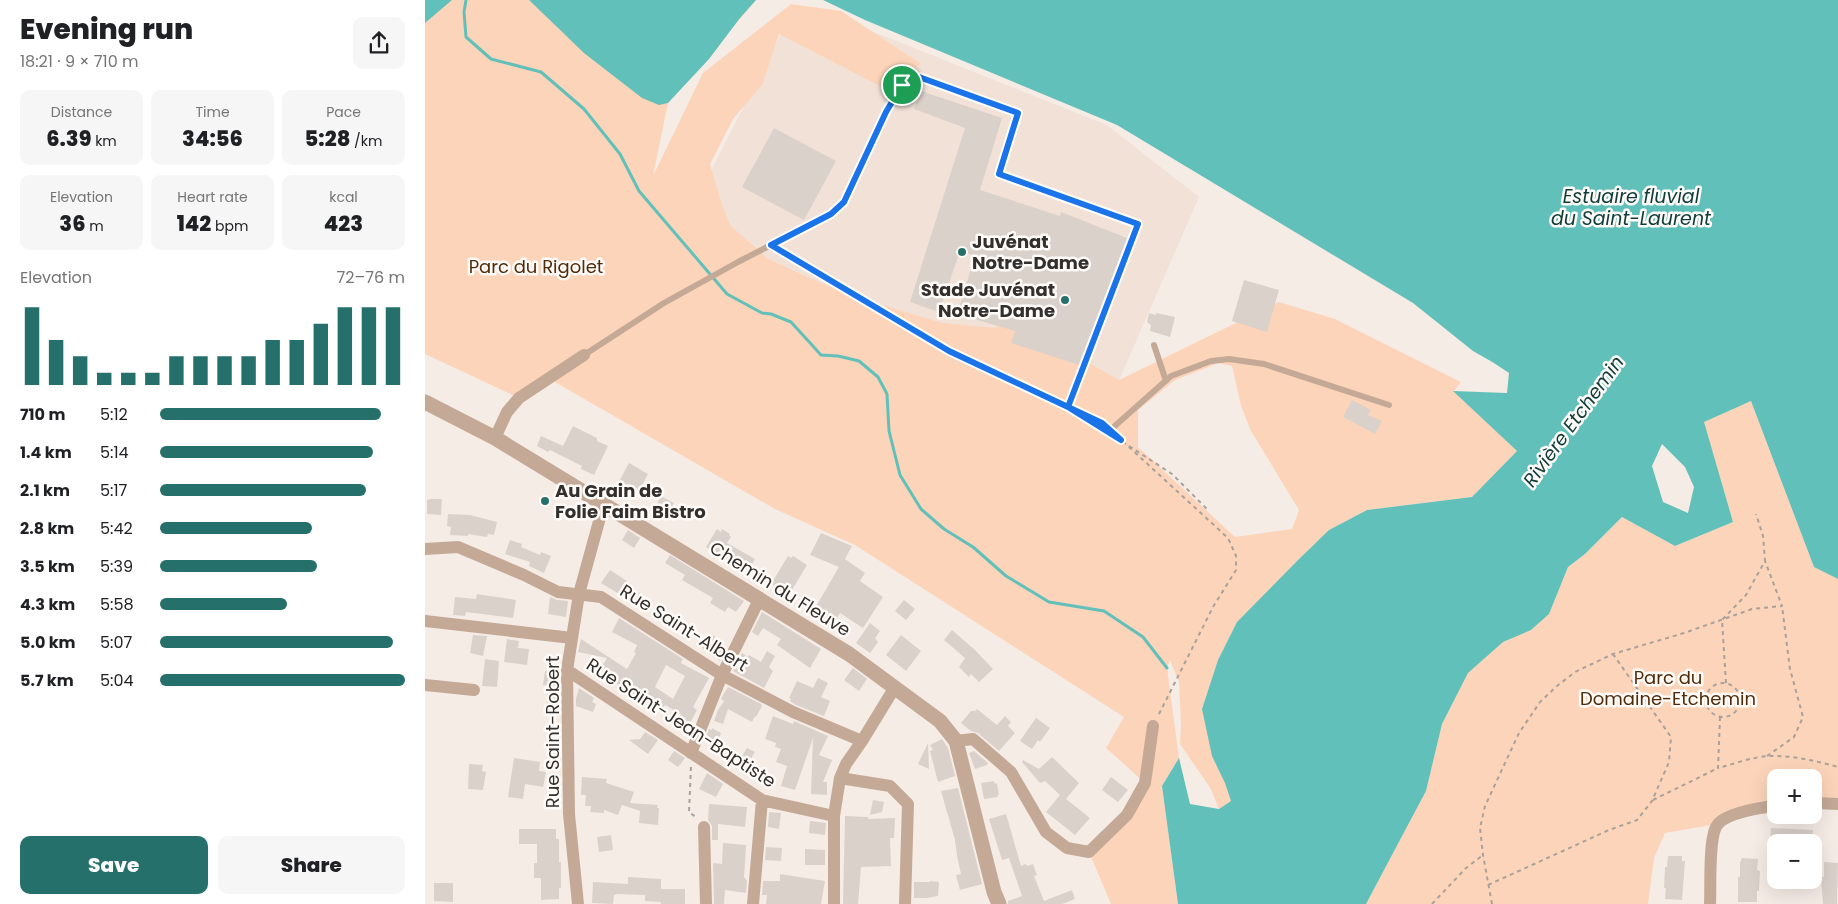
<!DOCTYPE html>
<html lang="en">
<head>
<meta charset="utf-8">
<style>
  :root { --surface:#fff; --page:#f6f6f6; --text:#202124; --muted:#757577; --accent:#26706b }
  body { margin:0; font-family:Poppins,sans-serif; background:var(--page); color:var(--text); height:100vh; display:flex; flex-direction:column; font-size:19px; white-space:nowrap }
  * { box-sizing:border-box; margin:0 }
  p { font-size:16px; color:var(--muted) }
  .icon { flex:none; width:28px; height:28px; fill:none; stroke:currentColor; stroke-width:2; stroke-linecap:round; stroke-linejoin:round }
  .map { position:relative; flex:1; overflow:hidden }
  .side { display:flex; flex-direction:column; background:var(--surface); width:425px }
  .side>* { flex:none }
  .tools { position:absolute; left:1342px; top:769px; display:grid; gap:10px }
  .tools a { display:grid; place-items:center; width:55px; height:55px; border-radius:10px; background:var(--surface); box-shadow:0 5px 20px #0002; font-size:25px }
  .pin { position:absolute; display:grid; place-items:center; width:42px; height:42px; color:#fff; margin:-21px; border:2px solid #fff; border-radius:50%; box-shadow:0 1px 5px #0007 }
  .round { display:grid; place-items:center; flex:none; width:52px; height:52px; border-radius:10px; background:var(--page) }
  .headline { display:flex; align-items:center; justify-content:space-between; height:85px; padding:0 20px }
  h1 { font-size:28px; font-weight:800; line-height:38px }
  .stats { display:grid; grid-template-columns:repeat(3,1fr); gap:8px; height:85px; padding:5px 20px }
  .stats div { display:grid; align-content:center; border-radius:10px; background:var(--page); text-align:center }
  .stats b { font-size:21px; font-weight:800 }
  .stats small { font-size:14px; font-weight:400 }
  .stats p { font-size:14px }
  .chart { height:140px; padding:10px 20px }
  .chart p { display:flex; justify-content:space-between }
  .chart svg { width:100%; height:90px; margin-top:5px; stroke:var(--accent); stroke-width:6 }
  .action { display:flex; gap:10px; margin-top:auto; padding:10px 20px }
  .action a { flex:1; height:58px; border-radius:10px; background:var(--accent); color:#fff; font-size:20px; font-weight:800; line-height:58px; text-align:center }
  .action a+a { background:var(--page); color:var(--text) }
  ul { padding:0 20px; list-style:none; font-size:16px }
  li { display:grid; grid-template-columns:80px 60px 1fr; align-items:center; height:38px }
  li i { height:12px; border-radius:6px; background:var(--accent) }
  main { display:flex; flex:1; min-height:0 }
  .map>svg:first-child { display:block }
  .built { fill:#f2e1d6 }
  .green { fill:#fcd4b9; fill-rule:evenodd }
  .water { fill:#61c0b9; fill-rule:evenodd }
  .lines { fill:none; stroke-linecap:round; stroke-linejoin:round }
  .stream { stroke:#61c0b9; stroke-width:3 }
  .building { fill:#dbd1cb; fill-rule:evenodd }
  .path { stroke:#a8a19c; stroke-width:2; stroke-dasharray:4 4; stroke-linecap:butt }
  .service { stroke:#c4a996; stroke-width:6 }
  .minor { stroke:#c4a996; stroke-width:12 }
  .tertiary { stroke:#c4a996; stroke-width:15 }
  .route-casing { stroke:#fff; stroke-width:10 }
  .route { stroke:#1a73e8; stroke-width:6 }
  .poi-dot { fill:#26706b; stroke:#fefbf8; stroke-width:2 }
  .labels { text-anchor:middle; stroke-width:5; stroke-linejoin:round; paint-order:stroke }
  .poi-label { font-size:18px; font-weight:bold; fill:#322f2c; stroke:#fefbf8; text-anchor:start }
  .park-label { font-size:18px; fill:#512a08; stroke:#fefbf8 }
  .street-label { font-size:18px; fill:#322f2c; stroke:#fefbf8 }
  .water-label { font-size:19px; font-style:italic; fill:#0f3c39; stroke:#fefbf8 }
</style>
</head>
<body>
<main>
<section class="side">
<div class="headline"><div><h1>Evening run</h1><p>18:21 · 9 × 710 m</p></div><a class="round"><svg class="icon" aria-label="share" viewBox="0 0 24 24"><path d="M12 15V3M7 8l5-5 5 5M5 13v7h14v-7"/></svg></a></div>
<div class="stats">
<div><p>Distance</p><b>6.39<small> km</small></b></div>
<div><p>Time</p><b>34:56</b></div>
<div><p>Pace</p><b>5:28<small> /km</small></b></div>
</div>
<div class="stats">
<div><p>Elevation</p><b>36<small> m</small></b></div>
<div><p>Heart rate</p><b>142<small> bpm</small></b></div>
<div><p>kcal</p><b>423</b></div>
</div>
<div class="chart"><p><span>Elevation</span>72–76 m</p>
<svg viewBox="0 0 160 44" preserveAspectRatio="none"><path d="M5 44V6M15 44V22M25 44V30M35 44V38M45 44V38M55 44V38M65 44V30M75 44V30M85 44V30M95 44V30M105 44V22M115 44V22M125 44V14M135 44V6M145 44V6M155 44V6"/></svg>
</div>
<ul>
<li><b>710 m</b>5:12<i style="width:90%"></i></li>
<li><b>1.4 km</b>5:14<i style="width:87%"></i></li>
<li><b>2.1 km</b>5:17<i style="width:84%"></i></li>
<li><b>2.8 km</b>5:42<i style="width:62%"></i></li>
<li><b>3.5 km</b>5:39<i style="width:64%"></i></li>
<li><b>4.3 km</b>5:58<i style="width:52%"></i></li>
<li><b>5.0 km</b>5:07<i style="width:95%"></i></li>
<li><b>5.7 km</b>5:04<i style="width:100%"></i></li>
</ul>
<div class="action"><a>Save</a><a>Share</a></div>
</section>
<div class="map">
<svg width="1413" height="904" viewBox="0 0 1413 904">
  <rect width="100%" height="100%" fill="#f6ece6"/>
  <!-- built -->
  <path class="built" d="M366 14H404L682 125 774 197 672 431 379 293 266 210Z"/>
  <!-- green -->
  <path class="green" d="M0 0H331L243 103 228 176 278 73 366 4 416 11 496 64 459 88 354 34 337 85 308 119 285 164 297 205 305 225 343 259 398 284 450 303 517 323 570 328 585 318 694 380 854 302 910 319 1036 382 1029 391 1092 451 1047 497 942 510 904 530 873 560 812 622 793 660 777 709 806 801 794 809 786 789 755 744 756 726 754 682 745 660 742 668 754 758 737 786 753 904H686L664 852 720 783 681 748 699 717 430 545 350 509 123 378 94 398 0 354ZM794 363 807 366 816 406 826 431 874 510 867 529 810 537 713 447V410L750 380Z
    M1326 401 1389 567 1413 579V804L1389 803V778H1351V806L1292 824 1240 833 1229 858 1223 904H941L1001 791 1017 724 1043 673 1078 642 1106 630 1124 614 1143 567 1160 554 1197 517 1250 546 1308 522 1278 422Z"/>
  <!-- water -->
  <path class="water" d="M0 0H27L0 23Z
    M104 0H331L315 18 284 59 243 103 234 105 217 98 159 53Z
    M398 0H1413V579L1389 567 1326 401 1279 422 1308 522 1250 546 1197 517 1160 554 1143 567 1124 614 1106 630 1078 642 1043 673 1017 724 1001 791 941 904H753L737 786 754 758 765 804 794 809 806 801 800 783 787 756 777 709 793 660 812 622 873 560 904 530 942 510 1047 497 1092 451 1028 391 1082 393 1084 373 1069 363 1048 351 988 303 692 125 440 20ZM1237 444 1260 467 1269 487 1263 513 1238 502 1227 466Z"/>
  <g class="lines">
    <!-- stream -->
    <path class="stream" d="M41 0 39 12 41 37 66 59 116 72 159 109 195 154 214 191 302 294 337 313 346 314 366 322 396 355 413 356 434 361 453 377 462 394 464 431 475 475 496 509 519 529 548 547 581 576 624 602 679 611 718 637 742 668"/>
  </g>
  <!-- building -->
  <path class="building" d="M496 91 577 118 555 190 635 216 636 212 702 238 654 365 586 343 590 331 532 314 550 256 535 251 514 312 485 302 540 128 489 109Z
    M349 128 411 161 379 220 317 187Z
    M819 280 854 290 842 332 807 321Z
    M724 313 731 315V313L750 317 745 337 725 331 726 325 722 322Z
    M927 400 946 410 943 415 957 421 950 434 918 417Z
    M148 426 172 438V441L183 446 169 475 156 469 157 466 125 450 123 452 112 446 116 436 138 446Z
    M204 463 223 474 209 500 190 489Z
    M236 496 249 503 241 517 229 509Z
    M6 499H17L16 515 2 514V500Z
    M23 514 45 515 72 522 69 535 63 534 62 537 43 534V536L25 535 26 527 22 526Z
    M292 529 296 532 297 529 305 534 304 535 306 537 302 543 330 559 322 573 281 547Z
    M203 530 215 538 209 548 197 540Z
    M396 533 427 546 420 559 440 573 435 581 458 597 438 628 415 613 405 629 386 615 414 567 385 555Z
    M85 540 97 544 96 547 115 555 116 552 126 556 119 573 104 566 105 562 80 554Z
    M245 555 319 601 311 612 303 607 300 612 285 603 288 598 257 580 260 575 240 563Z
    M363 556 366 558 368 556 382 565 364 595 346 584Z
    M185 570 202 581 200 584 215 593 209 603 176 583Z
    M52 594 91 600 88 618 41 612 40 616 28 615 30 597 51 599Z
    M125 597 132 600 143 601 141 617 123 614Z
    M479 600 490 609 481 620 470 611Z
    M337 612 396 649 385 668 352 645 356 639 338 628 333 636 327 632Z
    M194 618 258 659 256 663 284 678 268 707 272 710 262 729 254 725 255 722 252 721 256 714 240 705 236 712 178 675 179 674 174 671 182 658 153 652 156 639 202 669 211 653 209 652 212 645 187 632ZM241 665 260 676 248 699 230 687Z
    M445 623 455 631 450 638 453 642 445 653 431 643Z
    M527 630 550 650 568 669 554 682 546 674 544 677 534 667 540 658 519 640Z
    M286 634 297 641 295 644 301 648 295 661 277 648Z
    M48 635 62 636 58 656 45 653Z
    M476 635 496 651 481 671 461 655Z
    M82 639 94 641 93 648 104 649 102 665 79 662Z
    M342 651 350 656 344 667 348 671 339 688 308 671 317 653 323 657 324 655 336 662Z
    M60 659 74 661 72 687 57 686Z
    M428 668 442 679 434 691 419 680Z
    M120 671 134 673 133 714 121 713 123 685H118Z
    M393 678 403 683 396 697 405 701 399 716 371 705 365 701 366 699 364 698 372 681 388 688Z
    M303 687 336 704 337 706 331 717 330 716 327 722 303 709 298 724 289 721 293 710 299 701 296 699 298 695Z
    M154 688 169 698 167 702 171 704 168 712 151 706V699Z
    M552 709 572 725 580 716 586 722 583 726 590 733 574 751 553 733 546 731 536 723 546 711H550Z
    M348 716 368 724 369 721 403 736 394 755 407 760 398 782H402V795L386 794 388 738 370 790 356 786 362 766 351 762 356 749 350 747 351 743 340 739Z
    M611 718 625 728 615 742 613 740 607 749 595 741Z
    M287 728 296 733 292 744 280 740 284 729 287 730Z
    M220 732 233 740 223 754 204 740 215 739Z
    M517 739 523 748 530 776 513 782 505 751 508 750 505 745Z
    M503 743 504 769 493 764Z
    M322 748 330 752 326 758 328 760 323 769 313 763Z
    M249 751 260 758 253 767 243 760Z
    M549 751 563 763 562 765 550 769 544 753Z
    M627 757 654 783 641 799 665 818 650 835 621 812 635 795 620 781 615 783 597 762 598 760 614 769Z
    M89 758 115 762 114 771 121 772 118 787 100 784 98 799 83 797Z
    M44 764 58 765 57 771 61 772 58 790 43 789Z
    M282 773 298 784 291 797 274 789Z
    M157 777 182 779 181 783 209 792 205 803 233 805 232 808H234L233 825 214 823 215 811 197 805 193 815 179 810V813L165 812 166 806H160L161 795H156Z
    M686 777 703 790 693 802 677 790Z
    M569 781 570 784 572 783 574 795H572L573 797 559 799 556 783Z
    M533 788 557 884 535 890 531 875 536 874 532 856 530 840 516 791Z
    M448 800 459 802 457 812 445 815Z
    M284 804 322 807 320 827 293 824V840H287V826L283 820Z
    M344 812 356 813 354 829 343 827Z
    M581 814 596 866 601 864 602 866 608 864 612 875 609 876 619 901 647 890 650 899 637 904H583V901L597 896 584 858 577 860 564 819Z
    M420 816 443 817V819L470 818 469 838H465L466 866 436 867 433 904H418Z
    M385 821 401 823 400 835 384 833Z
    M1346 828 1388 830 1387 842H1345Z
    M94 829H131V839H134V862H136V888H134V899L116 900V878H109V863H112V844H94Z
    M186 835 188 850 174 852 172 837Z
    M298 843 321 845 319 877 322 881 321 893 300 890 299 904H289L288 863 297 864Z
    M341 847 357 848 356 861 340 860Z
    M380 849 400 850V865H380Z
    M1243 856H1257V861H1260L1257 900 1240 899 1241 888H1239L1240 867H1242Z
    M1317 858 1333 859 1332 870 1335 871 1334 891H1332V902H1313V877H1315V863Z
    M1399 862 1413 863 1412 904H1398L1396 877H1399Z
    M355 874 400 881 396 904H341L342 895H337L338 881H355Z
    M203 877 236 879V889H260V904H236V902L220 901V895L192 894 189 895 188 904 167 903 168 882 203 884Z
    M505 881 514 882 513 896 502 898H489V882H505Z
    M9 883H28V902L9 901Z"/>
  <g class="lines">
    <!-- path -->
    <path class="path" d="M692 436 803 538 811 556V570L788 607 733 716
      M704 446 747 474 783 510
      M1301 683 1297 620 1321 595 1340 561 1338 536 1331 514
      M1281 700a17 17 0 1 1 34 0a17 17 0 1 1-34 0Z
      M1295 717 1293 768C1309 764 1327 757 1343 756 1367 755 1391 761 1413 767
      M1342 756 1369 737 1378 717 1365 669 1357 606
      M266 767 264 812 272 818
      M1228 800 1293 768
      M1063 885 1184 830 1212 820 1227 801 1244 762 1246 737 1188 654
      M1007 904 1041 868 1058 855
      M1067 904 1058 855 1055 828 1060 806 1094 733 1115 702 1132 686 1150 672 1188 654 1259 633 1327 609 1357 606 1340 561"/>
    <!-- service -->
    <path class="service" d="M346 245 524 351 643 407 683 432 746 376 786 361 804 359 839 364 964 405
      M729 345 741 381
      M159 355 239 303 313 262 406 214 419 202 461 112 477 85 494 77 593 113 574 174 713 225 643 407"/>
    <!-- minor -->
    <path class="minor" d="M70 438 82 412 94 398 159 355
      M0 549 33 547 99 575 133 592 176 597 297 675 368 712 437 741
      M0 621 147 638
      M142 670 337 800 409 816
      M0 685 49 690
      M531 741 548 739 586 772 621 832 642 848 664 852 702 815 720 783 728 726
      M266 753 297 675 335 598
      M415 778 465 786 483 804 480 904
      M1389 803 1413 804
      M279 827 281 904
      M153 904 144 814 142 670 154 594 179 503
      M328 904 337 800
      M409 904V816L415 778 421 764 437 741 470 687
      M1285 904C1286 888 1283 834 1293 824 1302 813 1337 807 1351 806"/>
    <!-- tertiary -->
    <path class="tertiary" d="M0 402 70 438 424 654 515 721 531 741 569 892 574 904"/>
  </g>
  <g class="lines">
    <defs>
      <path id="route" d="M477 85 461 112 419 202 406 214 346 245 524 351 643 407 696 440 677 423 643 407 713 224 574 174 593 113 494 77 477 85"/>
    </defs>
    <!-- route casing -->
    <use href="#route" class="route-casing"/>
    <!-- route -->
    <use href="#route" class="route"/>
  </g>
  <!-- markers -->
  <g class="poi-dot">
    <circle cx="537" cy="252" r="5"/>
    <circle cx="640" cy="300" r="5"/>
    <circle cx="120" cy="501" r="5"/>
  </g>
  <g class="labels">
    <!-- poi labels -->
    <g class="poi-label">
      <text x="547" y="248">Juvénat<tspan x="547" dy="21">Notre-Dame</tspan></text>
      <text x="630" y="296" text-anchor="end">Stade Juvénat<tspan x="630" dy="21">Notre-Dame</tspan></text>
      <text x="130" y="497">Au Grain de<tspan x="130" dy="21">Folie Faim Bistro</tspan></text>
    </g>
    <!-- park labels -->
    <g class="park-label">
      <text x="111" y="273">Parc du Rigolet</text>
      <text x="1243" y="684">Parc du<tspan x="1243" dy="21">Domaine-Etchemin</tspan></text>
    </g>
    <!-- street labels -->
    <g class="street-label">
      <text transform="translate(355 589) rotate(32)" y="6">Chemin du Fleuve</text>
      <text transform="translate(259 628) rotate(32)" y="6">Rue Saint-Albert</text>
      <text transform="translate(256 723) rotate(33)" y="6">Rue Saint-Jean-Baptiste</text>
      <text transform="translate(128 732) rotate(-90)" y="6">Rue Saint-Robert</text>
    </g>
    <!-- water labels -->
    <g class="water-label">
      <text x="1206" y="203">Estuaire fluvial<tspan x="1206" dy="22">du Saint-Laurent</tspan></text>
      <text transform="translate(1148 421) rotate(-54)" y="7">Rivière Etchemin</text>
    </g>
  </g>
</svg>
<div class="tools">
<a>+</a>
<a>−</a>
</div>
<div class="pin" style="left:477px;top:85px;background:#1e9e55"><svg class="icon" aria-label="arrive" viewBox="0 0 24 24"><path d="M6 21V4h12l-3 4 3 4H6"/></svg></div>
</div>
</main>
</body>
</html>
